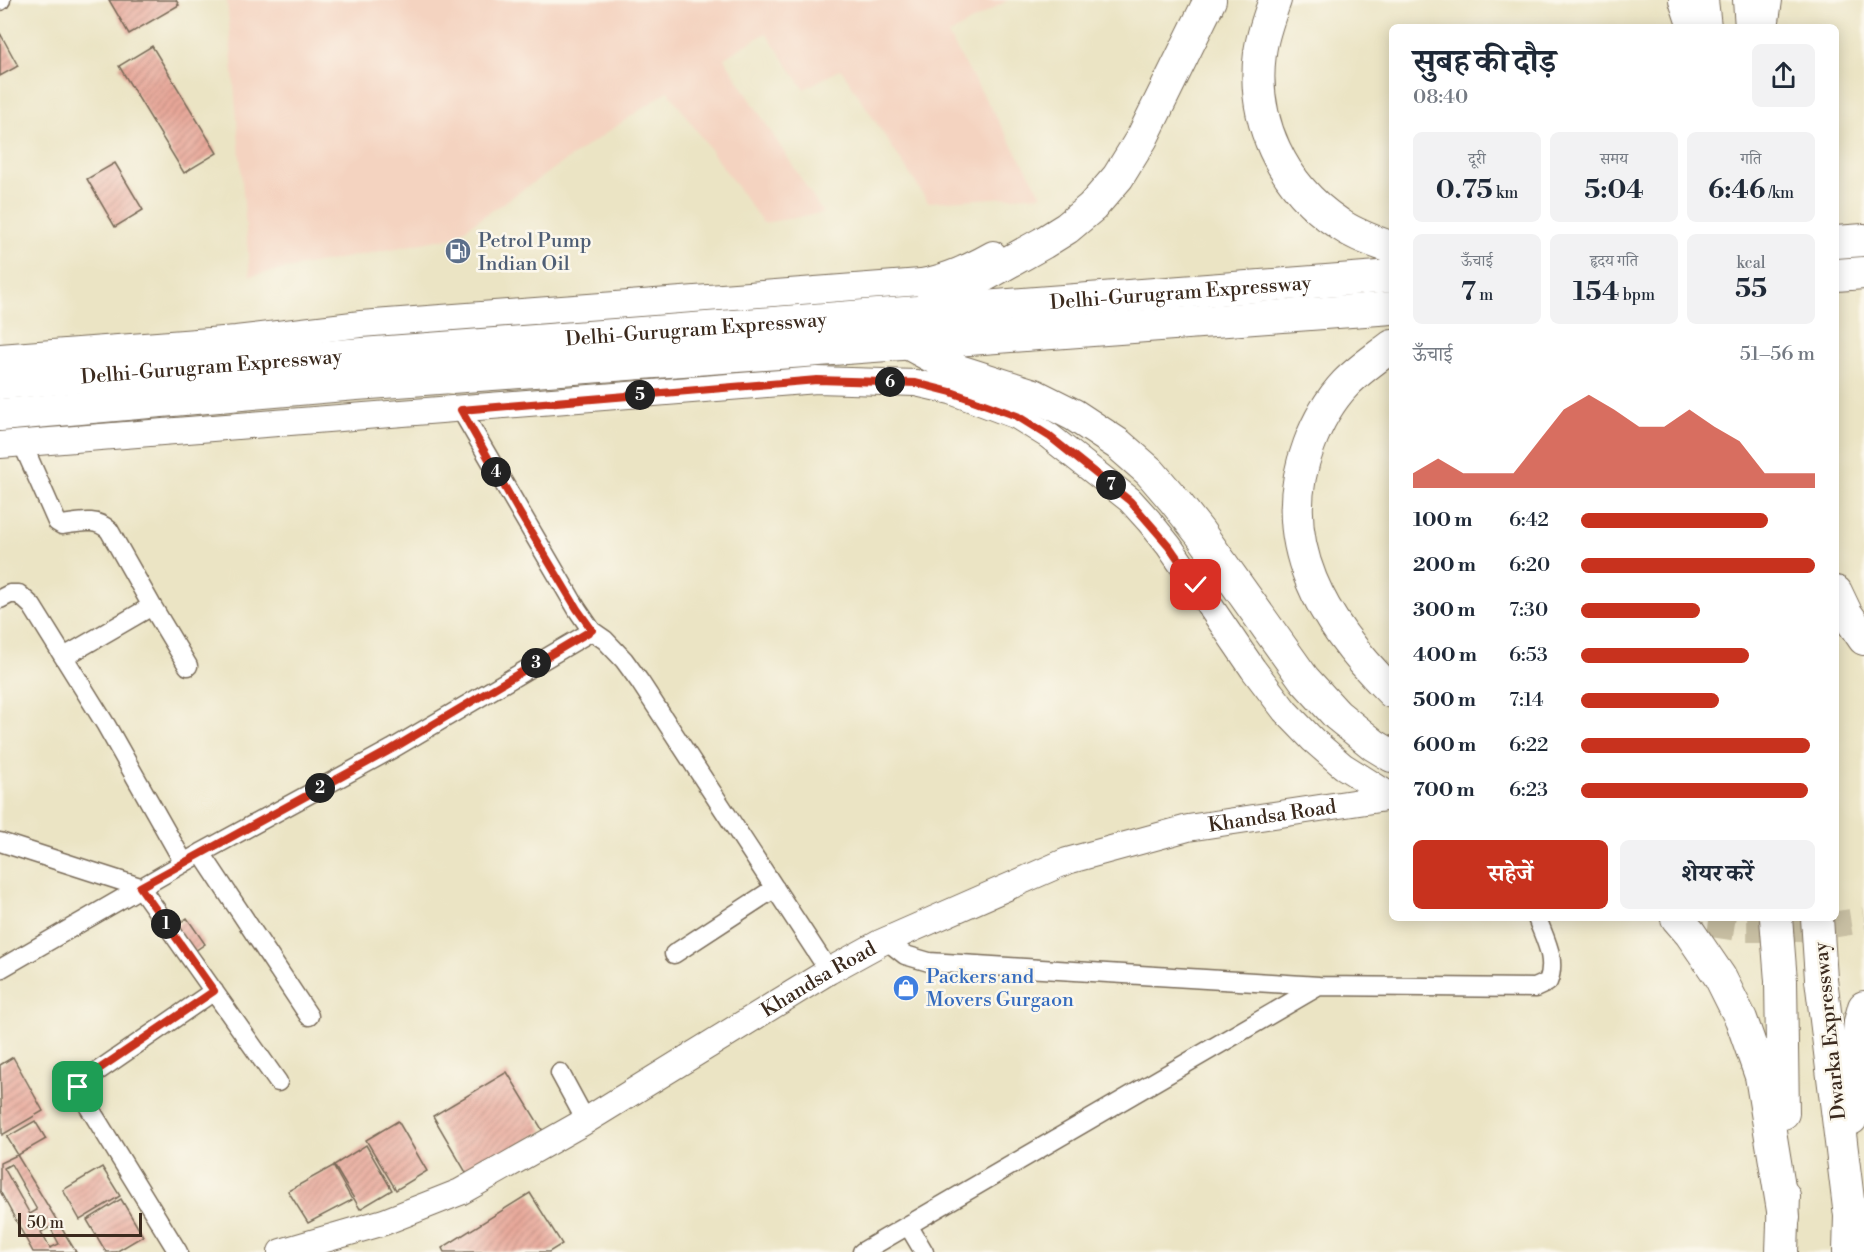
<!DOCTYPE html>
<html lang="hi">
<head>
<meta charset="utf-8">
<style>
  :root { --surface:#fff; --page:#f2f2f3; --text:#1f2937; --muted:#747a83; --accent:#c8321e }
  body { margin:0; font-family:"Libre Bodoni","Noto Serif Devanagari",serif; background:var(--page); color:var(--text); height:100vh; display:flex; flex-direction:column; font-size:22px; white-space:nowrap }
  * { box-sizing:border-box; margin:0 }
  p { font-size:20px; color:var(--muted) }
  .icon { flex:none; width:33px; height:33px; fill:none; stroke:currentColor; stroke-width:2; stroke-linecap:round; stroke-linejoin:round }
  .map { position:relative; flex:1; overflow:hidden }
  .details { position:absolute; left:1389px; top:24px; width:450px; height:897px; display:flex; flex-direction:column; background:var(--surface); border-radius:9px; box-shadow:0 3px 15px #0003 }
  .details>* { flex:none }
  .scale { position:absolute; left:18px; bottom:15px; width:124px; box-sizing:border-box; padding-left:6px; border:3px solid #3b2a1e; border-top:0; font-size:16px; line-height:21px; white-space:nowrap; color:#3b2a1e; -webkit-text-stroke:4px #fbf7ec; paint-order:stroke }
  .pin { position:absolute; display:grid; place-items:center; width:51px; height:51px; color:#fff; margin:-26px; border-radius:12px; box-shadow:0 3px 9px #0006 }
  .km { position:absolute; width:30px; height:30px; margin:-15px; border-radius:50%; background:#222; color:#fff; font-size:16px; line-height:30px; text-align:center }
  .round { display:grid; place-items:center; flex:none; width:63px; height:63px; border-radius:9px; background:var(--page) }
  .summary { display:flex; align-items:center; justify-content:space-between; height:102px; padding:0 24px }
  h1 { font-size:33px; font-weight:700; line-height:45px }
  .figures { display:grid; grid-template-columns:repeat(3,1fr); gap:9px; height:102px; padding:6px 24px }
  .figures div { display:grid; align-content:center; border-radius:9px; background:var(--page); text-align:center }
  .figures b { font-size:26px; font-weight:700 }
  .figures small { font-size:16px; font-weight:400 }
  .figures p { font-size:16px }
  .chart { height:168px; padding:12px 24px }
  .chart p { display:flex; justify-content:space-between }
  .chart svg { width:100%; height:108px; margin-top:6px; fill:var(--accent); opacity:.7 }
  .action { display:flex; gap:12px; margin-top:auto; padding:12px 24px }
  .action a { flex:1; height:69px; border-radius:9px; background:var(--accent); color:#fff; font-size:24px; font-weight:700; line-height:69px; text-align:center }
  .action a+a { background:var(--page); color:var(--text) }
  ul { padding:0 24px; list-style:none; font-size:20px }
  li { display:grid; grid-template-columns:96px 72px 1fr; align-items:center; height:45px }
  li i { height:15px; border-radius:8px; background:var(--accent) }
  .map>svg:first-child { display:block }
  .built { fill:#f4d3c0 }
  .building { fill:url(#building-hatch); fill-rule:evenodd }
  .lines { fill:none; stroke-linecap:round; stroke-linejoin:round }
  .secondary-tunnel { stroke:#c8bfa3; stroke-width:26; stroke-dasharray:26 13; stroke-linecap:butt }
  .street-casing { stroke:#796b58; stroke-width:21 }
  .secondary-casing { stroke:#796b58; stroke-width:28 }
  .highway-casing { stroke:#796b58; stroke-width:34 }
  .street { stroke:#fff; stroke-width:18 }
  .secondary { stroke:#fff; stroke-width:26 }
  .highway { stroke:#fff; stroke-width:32 }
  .highway-bridge-casing { stroke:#796b58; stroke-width:34; stroke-linecap:butt }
  .highway-bridge { stroke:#fff; stroke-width:32 }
  .route-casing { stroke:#fff; stroke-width:12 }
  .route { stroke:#c8321e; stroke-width:8 }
  .labels { text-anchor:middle; stroke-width:5; stroke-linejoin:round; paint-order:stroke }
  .service-label { font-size:20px; fill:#4e5e75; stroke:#fbf7ec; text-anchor:start }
  .street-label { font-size:20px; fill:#3b2a1e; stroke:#fbf7ec }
  .shop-label { font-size:20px; fill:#366cbe; stroke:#fbf7ec; text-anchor:start }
</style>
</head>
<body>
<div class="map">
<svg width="1864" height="1252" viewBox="0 0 1864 1252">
  <defs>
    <pattern id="building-hatch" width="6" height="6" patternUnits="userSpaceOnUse" patternTransform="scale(1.5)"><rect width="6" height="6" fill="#e8a799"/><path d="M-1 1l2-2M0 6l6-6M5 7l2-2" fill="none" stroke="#bd887c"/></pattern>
  </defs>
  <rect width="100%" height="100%" fill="#fbf7ec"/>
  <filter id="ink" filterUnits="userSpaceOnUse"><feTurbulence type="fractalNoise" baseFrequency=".0167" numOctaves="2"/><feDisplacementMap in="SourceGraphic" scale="12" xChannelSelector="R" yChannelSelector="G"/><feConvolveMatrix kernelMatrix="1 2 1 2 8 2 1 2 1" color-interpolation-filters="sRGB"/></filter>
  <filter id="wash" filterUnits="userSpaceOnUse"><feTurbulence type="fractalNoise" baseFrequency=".008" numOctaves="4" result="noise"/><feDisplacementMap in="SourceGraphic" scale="24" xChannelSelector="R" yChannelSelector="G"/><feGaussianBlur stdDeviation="1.35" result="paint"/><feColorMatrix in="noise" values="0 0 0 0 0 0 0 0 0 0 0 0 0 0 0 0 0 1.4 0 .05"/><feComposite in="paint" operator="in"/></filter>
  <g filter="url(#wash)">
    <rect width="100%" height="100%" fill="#ebe4c4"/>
    <!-- built -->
    <path class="built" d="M227 0H1008L948 35 1042 195 928 202 841 69 804 89 766 33 724 58 823 213 763 223 668 91 453 237 250 276Z"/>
    <g id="blocks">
      <!-- building -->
      <path class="building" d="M109 0H176L179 5 129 34Z
        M0 33 18 66 0 76Z
        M152 46 217 153 184 173 119 66Z
        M115 163 143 210 115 227 87 179Z
        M187 918 205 944 189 955 171 929Z
        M13 1057 43 1111 2 1135 0 1065Z
        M507 1072 543 1131 468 1176 433 1116Z
        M35 1121 46 1139 18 1155 7 1137Z
        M398 1121 427 1171 396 1190 366 1140Z
        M366 1145 392 1190 360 1209 334 1165Z
        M17 1155 76 1252H33L0 1191V1163ZM11 1164 37 1210 30 1214 4 1168ZM50 1227 59 1244 50 1248 41 1232Z
        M333 1166 352 1200 308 1223 288 1191Z
        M102 1167 120 1196 80 1220 63 1190Z
        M530 1193 562 1244 549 1252H444L442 1248Z
        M121 1199 143 1236 116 1252H106L87 1220Z"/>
    </g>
  </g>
  <g filter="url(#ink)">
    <use href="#blocks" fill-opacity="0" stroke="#796b58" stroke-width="1.5"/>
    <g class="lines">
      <!-- secondary-tunnel -->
      <path class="secondary-tunnel" d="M1670 918 1745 929H1804L1864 920"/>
      <defs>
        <path id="street" d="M0 1 1 0
          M461 410 577 609 592 631 605 640 624 660 640 682 829 971
          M22 443 57 522 62 525C79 523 95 517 109 530L152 606 64 657
          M0 599 10 594H19L32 606 106 725 184 863
          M152 606 188 666
          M0 842 140 887 278 1082
          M201 853 309 1016
          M886 940 905 955 929 962 1319 986 1535 988 1548 982C1557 959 1545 940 1537 918
          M674 954 775 888
          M0 969 201 853 392 749 592 631
          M560 1073 586 1121
          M908 1225 924 1252
          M178 1252 79 1091V1084L214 991
          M862 1252 1319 986"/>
        <g id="secondary">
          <path d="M1705 0 1708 27"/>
          <path d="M1746 0 1748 27"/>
          <path d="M0 357 236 339 361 324 921 282C947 278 970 267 993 254"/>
          <path d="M0 445 817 380 916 383 951 391 1017 416 1049 436 1130 500 1149 521 1169 546 1253 669 1285 711 1313 740 1343 766 1392 797"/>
          <path id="s1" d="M281 1252 384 1222 460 1192 582 1123 829 971 880 943 1067 861 1188 828 1392 797"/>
        </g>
        <g id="highway">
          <path d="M1275 0C1269 17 1262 35 1260 53 1251 120 1282 186 1338 223 1354 235 1374 241 1392 248"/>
          <path d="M1685 0 1694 27"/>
          <path d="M1762 27 1766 0"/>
          <path d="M1836 242 1864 240"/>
          <path d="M1836 275 1864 273"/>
          <path d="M928 307 1043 243 1067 228 1092 207 1118 177 1142 138 1210 0"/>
          <path d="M909 344 959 371 1034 395 1074 415 1118 444 1150 472 1174 500 1200 533 1304 679 1337 715 1374 745 1392 756"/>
          <path d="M1392 346C1376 358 1360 369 1346 383 1329 401 1317 423 1309 445 1272 542 1324 625 1392 692"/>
          <path id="s2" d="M0 383 362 354 1392 276"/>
          <path d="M0 415 356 384 1392 308"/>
          <path d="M1836 592 1846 613 1864 639"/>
          <path d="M1677 918 1690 933 1720 977 1741 1019 1761 1076 1784 1217"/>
          <path d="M1821 979 1850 1216 1849 1252"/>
          <path d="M1781 981 1783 1113"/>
          <path d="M1851 1119 1860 1022 1864 1007"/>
          <path d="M1782 1252 1784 1196"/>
        </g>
      </defs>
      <!-- street casing -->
      <use href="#street" class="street-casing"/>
      <!-- secondary casing -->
      <use href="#secondary" class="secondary-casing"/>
      <!-- highway casing -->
      <use href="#highway" class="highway-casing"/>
      <!-- street -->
      <use href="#street" class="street"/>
      <!-- secondary -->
      <use href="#secondary" class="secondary"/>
      <!-- highway -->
      <use href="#highway" class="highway"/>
      <defs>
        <path id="highway-bridge" d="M1776 918 1781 981
          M1817 918 1821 979"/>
      </defs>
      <!-- highway-bridge casing -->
      <use href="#highway-bridge" class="highway-bridge-casing"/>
      <!-- highway-bridge -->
      <use href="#highway-bridge" class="highway-bridge"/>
    </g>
  </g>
  <g class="lines" filter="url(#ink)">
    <defs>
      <path id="route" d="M78 1087 80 1082 214 991 140 887 392 749 592 630 577 609 519 512 461 410 817 380 916 383 951 392 1017 416 1049 436 1130 501 1169 546 1196 585"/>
    </defs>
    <!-- route casing -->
    <use href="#route" class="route-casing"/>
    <!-- route -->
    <use href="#route" class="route"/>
  </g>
  <!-- icons -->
  <defs>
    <symbol id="fuel-disc" viewBox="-11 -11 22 22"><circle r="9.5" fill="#5c6f8a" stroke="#fbf7ec"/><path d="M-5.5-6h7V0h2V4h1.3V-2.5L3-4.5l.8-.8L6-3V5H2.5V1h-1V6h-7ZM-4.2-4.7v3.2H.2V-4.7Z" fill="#fff"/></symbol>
    <symbol id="shop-disc" viewBox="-11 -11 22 22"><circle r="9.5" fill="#3f7fe0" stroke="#fbf7ec"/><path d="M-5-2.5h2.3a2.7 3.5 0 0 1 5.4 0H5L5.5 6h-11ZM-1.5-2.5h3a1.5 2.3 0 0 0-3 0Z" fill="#fff"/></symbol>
  </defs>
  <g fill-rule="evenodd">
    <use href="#fuel-disc" x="443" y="236" width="30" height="30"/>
    <use href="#shop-disc" x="891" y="973" width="30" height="30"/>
  </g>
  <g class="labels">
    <!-- service labels -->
    <g class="service-label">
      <text x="478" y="247">Petrol Pump<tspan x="478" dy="23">Indian Oil</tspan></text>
    </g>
    <!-- street labels -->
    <g class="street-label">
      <text dy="7" stroke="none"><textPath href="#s2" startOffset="1184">Delhi-Gurugram Expressway</textPath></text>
      <text dy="7" stroke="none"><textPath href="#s2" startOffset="698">Delhi-Gurugram Expressway</textPath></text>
      <text dy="7" stroke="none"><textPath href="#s2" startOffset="212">Delhi-Gurugram Expressway</textPath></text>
      <text dy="7" stroke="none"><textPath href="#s1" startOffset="1092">Khandsa Road</textPath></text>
      <text dy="7" stroke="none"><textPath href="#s1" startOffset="606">Khandsa Road</textPath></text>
      <text transform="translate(1829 1031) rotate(-96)" y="7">Dwarka Expressway</text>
    </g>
    <!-- shop labels -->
    <g class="shop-label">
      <text x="926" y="983">Packers and<tspan x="926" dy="23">Movers Gurgaon</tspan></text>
    </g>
  </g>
</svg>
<div class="scale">50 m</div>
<div class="pin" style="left:78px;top:1087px;background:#1e9e55"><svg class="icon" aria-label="arrive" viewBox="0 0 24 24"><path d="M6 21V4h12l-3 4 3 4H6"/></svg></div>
<div class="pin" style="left:1196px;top:585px;background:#d93025"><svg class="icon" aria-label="check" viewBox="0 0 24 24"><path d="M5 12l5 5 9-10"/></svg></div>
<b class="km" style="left:166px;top:924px">1</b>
<b class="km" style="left:320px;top:788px">2</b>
<b class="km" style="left:536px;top:663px">3</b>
<b class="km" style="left:496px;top:472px">4</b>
<b class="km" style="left:640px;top:395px">5</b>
<b class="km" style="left:890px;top:382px">6</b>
<b class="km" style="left:1111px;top:485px">7</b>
<section class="details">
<div class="summary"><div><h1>सुबह की दौड़</h1><p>08:40</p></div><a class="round"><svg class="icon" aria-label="share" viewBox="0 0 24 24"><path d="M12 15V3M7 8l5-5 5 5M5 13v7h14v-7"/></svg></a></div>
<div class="figures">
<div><p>दूरी</p><b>0.75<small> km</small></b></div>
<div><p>समय</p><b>5:04</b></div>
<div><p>गति</p><b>6:46<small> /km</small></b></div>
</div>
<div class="figures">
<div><p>ऊँचाई</p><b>7<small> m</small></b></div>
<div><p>हृदय गति</p><b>154<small> bpm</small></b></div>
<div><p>kcal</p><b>55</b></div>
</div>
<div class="chart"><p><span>ऊँचाई</span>51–56 m</p>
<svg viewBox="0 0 160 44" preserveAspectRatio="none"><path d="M0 44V38L10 32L20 38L30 38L40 38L50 25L60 12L70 6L80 12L90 19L100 19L110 12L120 19L130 25L140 38L150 38L160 38V44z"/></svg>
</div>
<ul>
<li><b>100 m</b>6:42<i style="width:80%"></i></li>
<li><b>200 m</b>6:20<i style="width:100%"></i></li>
<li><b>300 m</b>7:30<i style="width:51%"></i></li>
<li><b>400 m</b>6:53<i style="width:72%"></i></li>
<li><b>500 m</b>7:14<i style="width:59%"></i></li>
<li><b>600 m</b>6:22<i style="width:98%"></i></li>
<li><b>700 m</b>6:23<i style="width:97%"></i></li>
</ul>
<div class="action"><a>सहेजें</a><a>शेयर करें</a></div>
</section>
</div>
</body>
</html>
